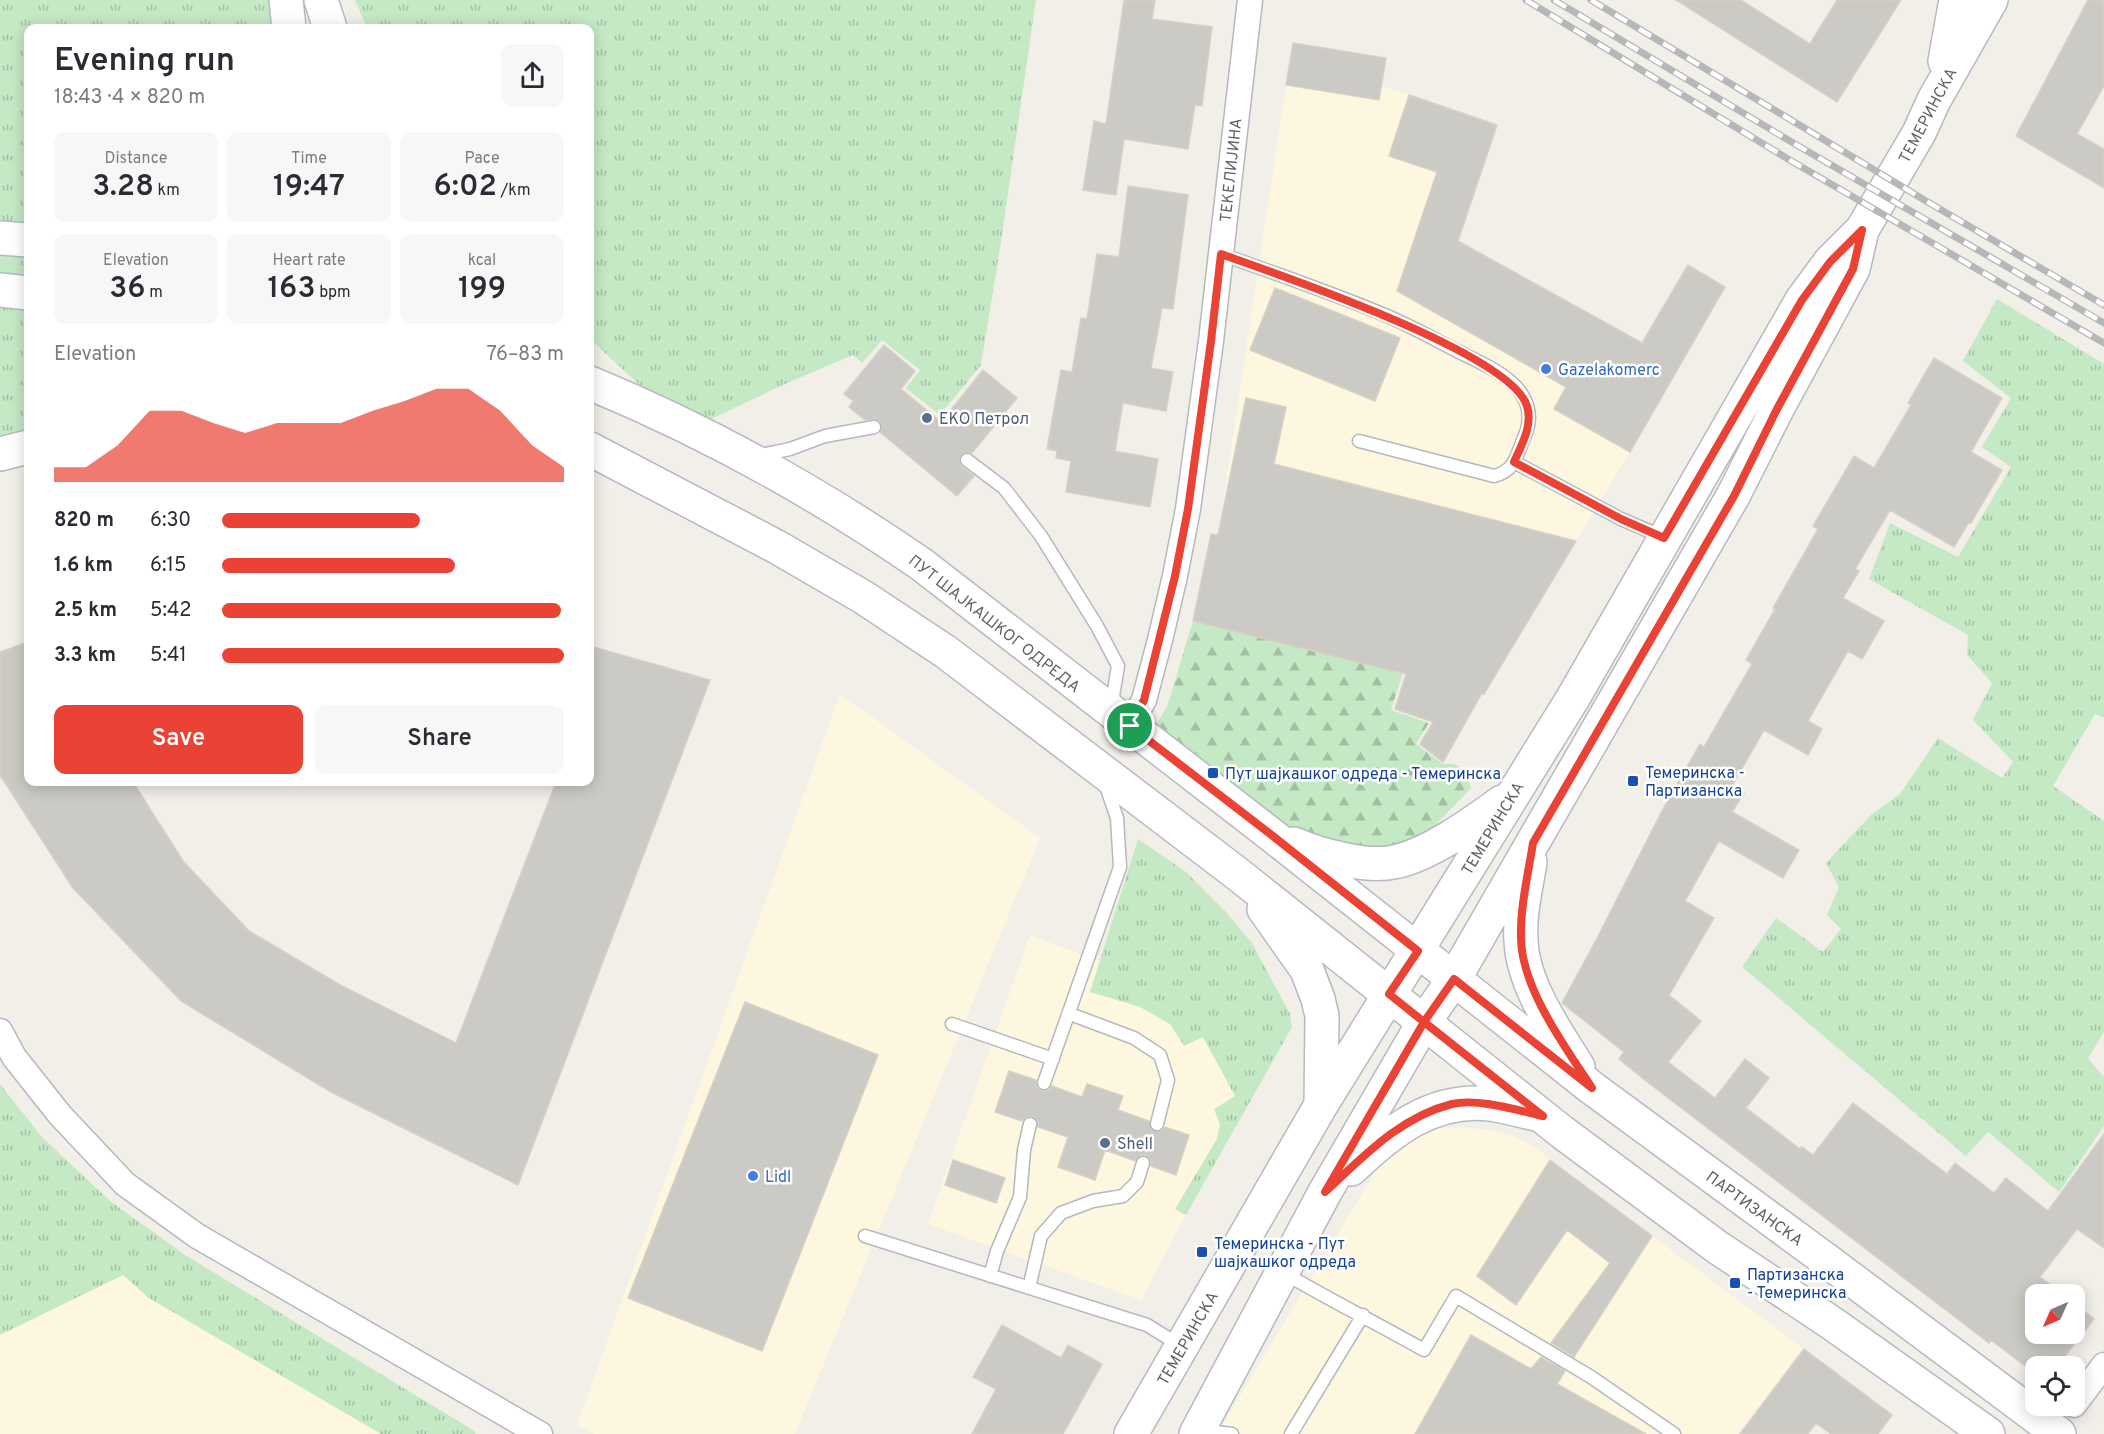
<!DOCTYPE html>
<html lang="en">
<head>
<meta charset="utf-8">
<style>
  :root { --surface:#fff; --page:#f7f7f7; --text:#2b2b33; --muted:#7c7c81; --accent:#ea4335 }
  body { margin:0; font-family:Overpass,sans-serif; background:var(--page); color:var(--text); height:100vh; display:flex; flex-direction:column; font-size:22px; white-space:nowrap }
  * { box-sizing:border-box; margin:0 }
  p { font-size:20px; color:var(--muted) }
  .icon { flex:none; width:33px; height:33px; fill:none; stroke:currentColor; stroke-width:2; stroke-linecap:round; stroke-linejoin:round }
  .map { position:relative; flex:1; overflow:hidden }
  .side { position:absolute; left:24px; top:24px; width:570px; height:762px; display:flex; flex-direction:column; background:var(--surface); border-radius:12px; box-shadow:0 3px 15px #0003 }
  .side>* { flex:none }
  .needle { width:39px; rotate:225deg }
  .fabs { position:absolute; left:2025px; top:1284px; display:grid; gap:12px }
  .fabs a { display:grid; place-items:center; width:60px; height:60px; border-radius:12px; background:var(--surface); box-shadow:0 3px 15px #0003; font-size:30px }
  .pin { position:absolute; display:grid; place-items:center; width:51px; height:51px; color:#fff; margin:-26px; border:3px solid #fff; border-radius:50%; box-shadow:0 2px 6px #0007 }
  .round { display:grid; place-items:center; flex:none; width:63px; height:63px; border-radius:12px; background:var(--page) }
  .head { display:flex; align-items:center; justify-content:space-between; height:102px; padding:0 30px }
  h1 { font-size:33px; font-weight:600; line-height:45px }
  .figures { display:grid; grid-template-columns:repeat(3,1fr); gap:9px; height:102px; padding:6px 30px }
  .figures div { display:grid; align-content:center; border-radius:12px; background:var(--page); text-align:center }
  .figures b { font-size:30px; font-weight:600 }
  .figures small { font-size:16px; font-weight:400 }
  .figures p { font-size:16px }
  .chart { height:168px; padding:12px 30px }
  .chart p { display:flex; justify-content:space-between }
  .chart svg { width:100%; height:108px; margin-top:6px; fill:var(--accent); opacity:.7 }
  .action { display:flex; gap:12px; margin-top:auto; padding:12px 30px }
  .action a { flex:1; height:69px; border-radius:12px; background:var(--accent); color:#fff; font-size:24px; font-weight:600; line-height:69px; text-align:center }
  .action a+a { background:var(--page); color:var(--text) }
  ul { padding:0 30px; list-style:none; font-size:20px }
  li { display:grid; grid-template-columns:96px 72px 1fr; align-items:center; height:45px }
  li i { height:15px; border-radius:8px; background:var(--accent) }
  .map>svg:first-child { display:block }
  .commercial { fill:#fef7e0 }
  .grass { fill:url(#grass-tufts) }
  .forest { fill:url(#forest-firs) }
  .building { fill:#cccac5; stroke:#d6d1c6; stroke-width:1.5 }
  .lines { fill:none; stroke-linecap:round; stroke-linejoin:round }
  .lane-casing { stroke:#b5b8bc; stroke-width:15 }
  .street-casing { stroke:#b5b8bc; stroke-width:27 }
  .secondary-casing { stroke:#b6babf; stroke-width:36 }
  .lane { stroke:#fff; stroke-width:12 }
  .street { stroke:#fff; stroke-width:24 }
  .secondary { stroke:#fff; stroke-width:33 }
  .rail-casing { stroke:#b6b7b8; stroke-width:7 }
  .rail { stroke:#fff; stroke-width:4.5; stroke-dasharray:14; stroke-linecap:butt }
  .route-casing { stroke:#fff; stroke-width:12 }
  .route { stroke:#ea4335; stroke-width:8 }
  .shop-dot { fill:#3f7fe0; stroke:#fff; stroke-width:2 }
  .service-dot { fill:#5c6f8a; stroke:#fff; stroke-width:2 }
  .transit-dot { fill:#1a4fb4; stroke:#fff; stroke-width:2 }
  .labels { text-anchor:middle; stroke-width:5; stroke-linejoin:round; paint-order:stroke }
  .street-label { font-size:16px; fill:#5f6368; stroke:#fff }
  .shop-label { font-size:16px; fill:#366cbe; stroke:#fff; text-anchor:start }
  .service-label { font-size:16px; fill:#4e5e75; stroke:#fff; text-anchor:start }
  .transit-label { font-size:16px; fill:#164399; stroke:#fff; text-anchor:start }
</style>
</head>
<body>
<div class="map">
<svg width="2104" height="1434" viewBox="0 0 2104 1434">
  <defs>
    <pattern id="grass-tufts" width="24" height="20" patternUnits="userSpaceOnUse" patternTransform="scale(1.5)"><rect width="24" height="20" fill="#c5e8c5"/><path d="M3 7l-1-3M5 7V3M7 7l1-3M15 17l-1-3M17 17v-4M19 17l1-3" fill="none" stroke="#a3c0a4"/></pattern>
    <pattern id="forest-firs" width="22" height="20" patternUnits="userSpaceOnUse" patternTransform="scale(1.5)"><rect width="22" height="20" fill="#c5e8c5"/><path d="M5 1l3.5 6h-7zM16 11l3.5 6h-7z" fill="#a3c0a4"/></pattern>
  </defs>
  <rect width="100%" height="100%" fill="#f1efe8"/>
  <!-- commercial -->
  <path class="commercial" d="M1286 85 1379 100 1381 86 1497 125 1435 312 1566 387 1554 409 1630 452 1484 693 1193 621 1211 534 1218 535Z
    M840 694 1040 838 795 1434H594L577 1425Z
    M1030 935 1198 998 1246 1101 1141 1300 928 1224Z
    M1460 1127 1497 1131 1511 1135 1538 1149 1550 1160 1478 1276 1516 1305 1567 1230 1610 1263 1576 1353 1652 1236 1803 1348 1738 1434H1217L1380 1164 1418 1135 1440 1129Z
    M123 1275 149 1298 381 1434H0V1335Z"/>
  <!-- grass -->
  <path class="grass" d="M0 0H290L301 28H28V444L0 450Z
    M355 0H1036L1000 248 981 365 940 415 906 388 920 370 882 340 862 363 853 355 787 383 709 420 646 391 590 339V28H367Z
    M1997 299 2104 364V718L2095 714 2053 786 2104 821V1032L2088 1058 2104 1077V1126L2059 1192 1988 1132 1966 1156 1742 967 1776 918 1823 952 1841 929 1827 915 1839 887 1826 863 1872 814 1900 794 1938 738 2002 778 2013 762 1973 720 1992 683 1967 655 1968 635 1869 579 1890 523 1958 557 2011 467 1982 447 2011 398 1963 361Z
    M1138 839 1186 872 1225 911 1252 943 1290 1014 1292 1027 1186 1215 1175 1209 1217 1139 1220 1125 1214 1109 1235 1096 1203 1037 1184 1046 1170 1024 1140 1007 1090 992Z
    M0 1084 41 1136 110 1201 185 1255 476 1432 475 1434H381L149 1298 123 1275 0 1335Z"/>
  <!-- forest -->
  <path class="forest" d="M1193 621 1403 673 1391 710 1429 723 1416 744 1443 764H1455L1466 772 1471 788 1422 839 1389 854 1283 828 1150 734 1167 707Z"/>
  <!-- building -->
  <path class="building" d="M1124 0H1155L1152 19 1212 27 1202 106 1195 105 1188 149 1124 139 1116 195 1083 190 1094 121 1106 124Z
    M1676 0H1741L1810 44 1837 0H1901L1837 102Z
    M2088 0H2104V86L2077 134 2104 149V188L2016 136Z
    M1293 43 1386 58 1379 100 1286 85Z
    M1409 95 1497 125 1458 241 1642 343 1688 265 1725 287 1630 452 1554 409 1566 387 1397 291 1437 172 1389 156Z
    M1128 186 1188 195 1173 309 1162 308 1151 368 1173 372 1166 411 1123 403 1115 451 1158 459 1150 507 1066 492 1071 461 1056 458 1057 451 1047 449 1061 370 1072 372 1081 318 1087 319 1097 254 1119 257Z
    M1275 288 1400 338 1375 401 1250 350Z
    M884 345 915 371 901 389 941 422 983 370 1017 398 972 453 964 452 960 456 959 460 961 466 974 476 957 496 880 432 882 426 880 421 873 419 865 420 849 407 853 401 844 394Z
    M1934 358 2002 398 1971 452 2002 470 1971 523 1969 522 1954 547 1890 510 1855 569 1859 571 1843 598 1884 621 1862 659 1848 651 1808 721 1822 729 1808 755 1764 730 1732 786 1744 793 1732 812 1799 850 1783 878 1719 841 1685 901 1714 918 1669 995 1701 1021 1668 1062 1715 1098 1745 1059 1769 1078 1746 1108 1800 1149 1802 1147 1813 1155 1853 1103 1947 1174 1955 1163 1994 1193 2006 1178 2048 1211 2104 1134V1248L2077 1229 2040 1277 2063 1294H2036V1334H2074V1303L2094 1319 2057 1366H2025L1991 1340 1989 1343 1650 1084 1619 1059 1624 1052 1562 1003 1595 942 1663 809 1700 744 1704 747 1752 664 1746 660 1775 609 1773 608 1818 529 1813 526 1854 456 1874 468 1911 405 1908 403Z
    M1246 398 1286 407 1274 464 1576 541 1484 694 1482 693 1443 762 1420 744 1433 722 1395 709 1406 674 1193 621 1211 534 1218 535Z
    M28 642V782H133L183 861 249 931 342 986 456 1043 556 782H590V646L710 680 518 1185 331 1092 181 1001 73 888 0 775V652Z
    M745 1002 878 1055 762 1351 628 1298Z
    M1009 1071 1036 1080 1037 1088 1042 1091 1049 1090 1052 1086 1082 1097 1087 1084 1123 1096 1118 1110 1149 1121 1152 1130 1160 1132 1165 1127 1189 1135 1176 1175 1151 1166V1161L1146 1155H1141L1135 1161 1105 1150 1095 1180 1058 1167 1068 1137 1038 1127V1121L1032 1116H1027L1022 1121 995 1112Z
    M953 1160 1005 1178 996 1203 945 1185Z
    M1550 1160 1652 1236 1574 1357 1551 1343 1610 1263 1567 1230 1516 1305 1477 1276Z
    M1002 1325 1061 1358 1068 1345 1102 1364 1063 1434H972L996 1389 973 1377Z
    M1471 1335 1531 1369 1541 1357 1565 1371 1557 1384 1646 1434H1415Z
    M1804 1349 1892 1415 1878 1434H1831L1816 1423 1808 1434H1740Z"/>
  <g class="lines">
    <defs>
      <path id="lane" d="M1221 254C1276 274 1333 293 1387 316 1411 326 1434 339 1457 351 1477 361 1507 373 1521 393 1531 408 1531 424 1523 440 1516 458 1514 471 1494 476L1359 441
        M756 456 790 449 825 436 874 427
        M967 460 1004 488 1041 536 1097 626 1118 666 1111 708
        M1514 462 1621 519 1663 537
        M1070 1014 1134 1038 1160 1055 1168 1080 1157 1124
        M952 1024 1053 1059
        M1044 1083 1120 867 1117 818 1105 783
        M865 1236 1147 1325 1181 1346
        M1284 1273C1330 1300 1378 1324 1424 1350L1456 1296 1591 1377 1674 1434
        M990 1276 997 1251 1020 1197 1024 1150 1030 1124
        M1029 1288 1041 1236 1061 1213 1093 1201 1123 1196 1137 1182 1143 1163
        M1200 1430 1232 1434
        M1291 1434 1363 1315"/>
      <path id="street" d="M1129 726 1144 700 1160 640 1175 576 1188 509 1211 341 1250 0
        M0 1031 14 1057 60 1115 125 1184 197 1236 540 1434
        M2074 1405 2104 1365"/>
      <path id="secondary" d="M286 0 289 28
        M321 0 330 28
        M1945 61 1956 0
        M0 238 28 240
        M0 290 28 293
        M590 383C706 431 818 493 921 564L1269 833 1592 1088 1822 1257 2059 1434
        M590 449 777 547 863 597 946 652 1235 872 1562 1132 1717 1247 1833 1324 1988 1434
        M0 454 28 447
        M1294 844C1319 855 1367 868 1394 862 1429 855 1473 823 1502 802
        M1530 862C1526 888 1519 915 1521 941 1523 985 1555 1030 1578 1067
        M1264 909 1307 970 1318 999 1322 1016 1321 1105
        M1351 1169C1390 1132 1432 1097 1490 1104 1505 1106 1521 1111 1536 1114
        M1131 1434 1321 1105 1573 698 1802 300 1830 262 1862 230 1919 133 1934 100 1991 0
        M1196 1434 1325 1192 1424 1022 1454 979 1733 496 1777 409 1853 269 1862 230"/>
    </defs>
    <!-- lane casing -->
    <use href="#lane" class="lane-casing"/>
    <!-- street casing -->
    <use href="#street" class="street-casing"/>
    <!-- secondary casing -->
    <use href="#secondary" class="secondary-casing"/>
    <!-- lane -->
    <use href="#lane" class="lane"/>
    <!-- street -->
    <use href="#street" class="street"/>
    <!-- secondary -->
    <use href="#secondary" class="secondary"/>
    <defs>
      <path id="rail" d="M1526 0 1788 159 2104 343
        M1554 0 1795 144 2104 323
        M1591 0 1926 201 2104 305"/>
    </defs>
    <!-- rail casing -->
    <use href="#rail" class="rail-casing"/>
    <!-- rail -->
    <use href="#rail" class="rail"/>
  </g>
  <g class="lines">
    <defs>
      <path id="route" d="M1130 726 1269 833 1418 951 1389 994 1424 1022 1325 1192C1363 1157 1400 1117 1452 1104 1478 1098 1517 1110 1543 1116L1424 1022 1454 979 1592 1088C1566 1048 1522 989 1521 939 1520 907 1528 875 1533 843L1734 496 1777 409 1853 269 1862 230 1830 262 1802 300 1664 538 1621 519 1514 462C1522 444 1533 425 1527 406 1511 353 1277 274 1221 254L1211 341 1188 509 1175 576 1144 700 1130 726"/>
    </defs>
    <!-- route casing -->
    <use href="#route" class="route-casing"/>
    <!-- route -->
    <use href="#route" class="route"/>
  </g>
  <!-- markers -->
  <g class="shop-dot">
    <circle cx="1546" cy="369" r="6"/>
    <circle cx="753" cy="1176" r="6"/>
  </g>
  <g class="service-dot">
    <circle cx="927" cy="418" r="6"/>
    <circle cx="1105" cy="1143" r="6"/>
  </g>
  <g class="transit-dot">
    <rect x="1207" y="767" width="12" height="12" rx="3"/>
    <rect x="1627" y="775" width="12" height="12" rx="3"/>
    <rect x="1196" y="1246" width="12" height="12" rx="3"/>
    <rect x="1729" y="1277" width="12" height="12" rx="3"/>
  </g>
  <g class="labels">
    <!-- street labels -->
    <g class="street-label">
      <text transform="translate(1927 115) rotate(-62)" y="6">ТЕМЕРИНСКА</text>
      <text transform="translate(1230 170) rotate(-84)" y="6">ТЕКЕЛИЈИНА</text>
      <text transform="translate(995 623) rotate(38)" y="6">ПУТ ШАЈКАШКОГ ОДРЕДА</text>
      <text transform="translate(1492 828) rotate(-59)" y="6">ТЕМЕРИНСКА</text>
      <text transform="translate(1755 1208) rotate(36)" y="6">ПАРТИЗАНСКА</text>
      <text transform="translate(1187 1338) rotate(-60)" y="6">ТЕМЕРИНСКА</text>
    </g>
    <!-- shop labels -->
    <g class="shop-label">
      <text x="1558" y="375">Gazelakomerc</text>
      <text x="765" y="1182">Lidl</text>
    </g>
    <!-- service labels -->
    <g class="service-label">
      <text x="939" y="424">ЕКО Петрол</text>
      <text x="1117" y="1149">Shell</text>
    </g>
    <!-- transit labels -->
    <g class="transit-label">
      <text x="1645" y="778">Темеринска -<tspan x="1645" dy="18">Партизанска</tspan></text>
      <text x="1225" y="779">Пут шајкашког одреда - Темеринска</text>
      <text x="1214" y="1249">Темеринска - Пут<tspan x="1214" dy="18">шајкашког одреда</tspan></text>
      <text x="1747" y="1280">Партизанска<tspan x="1747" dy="18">- Темеринска</tspan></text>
    </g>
  </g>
</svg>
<div class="fabs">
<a><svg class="needle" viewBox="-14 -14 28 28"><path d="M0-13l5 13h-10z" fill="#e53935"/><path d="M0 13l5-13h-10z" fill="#7c7c81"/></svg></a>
<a><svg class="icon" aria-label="locate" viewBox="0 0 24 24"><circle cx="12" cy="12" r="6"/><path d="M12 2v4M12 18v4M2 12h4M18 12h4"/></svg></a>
</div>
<div class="pin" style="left:1130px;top:726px;background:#1e9e55"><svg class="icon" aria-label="arrive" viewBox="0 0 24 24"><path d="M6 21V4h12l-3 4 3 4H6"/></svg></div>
<section class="side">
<div class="head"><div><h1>Evening run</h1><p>18:43 · 4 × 820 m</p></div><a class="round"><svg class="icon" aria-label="share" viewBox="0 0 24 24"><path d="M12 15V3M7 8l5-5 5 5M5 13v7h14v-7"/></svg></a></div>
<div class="figures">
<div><p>Distance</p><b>3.28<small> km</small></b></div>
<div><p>Time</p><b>19:47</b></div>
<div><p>Pace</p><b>6:02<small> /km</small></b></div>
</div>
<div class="figures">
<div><p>Elevation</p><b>36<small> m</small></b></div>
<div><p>Heart rate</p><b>163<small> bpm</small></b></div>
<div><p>kcal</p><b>199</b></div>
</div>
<div class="chart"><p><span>Elevation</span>76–83 m</p>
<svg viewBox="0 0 160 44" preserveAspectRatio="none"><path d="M0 44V38L10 38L20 29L30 15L40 15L50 20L60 24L70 20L80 20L90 20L100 15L110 11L120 6L130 6L140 15L150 29L160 38V44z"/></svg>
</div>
<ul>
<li><b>820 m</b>6:30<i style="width:58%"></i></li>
<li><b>1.6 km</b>6:15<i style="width:68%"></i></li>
<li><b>2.5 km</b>5:42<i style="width:99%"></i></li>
<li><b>3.3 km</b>5:41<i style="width:100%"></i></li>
</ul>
<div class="action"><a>Save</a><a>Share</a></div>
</section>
</div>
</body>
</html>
